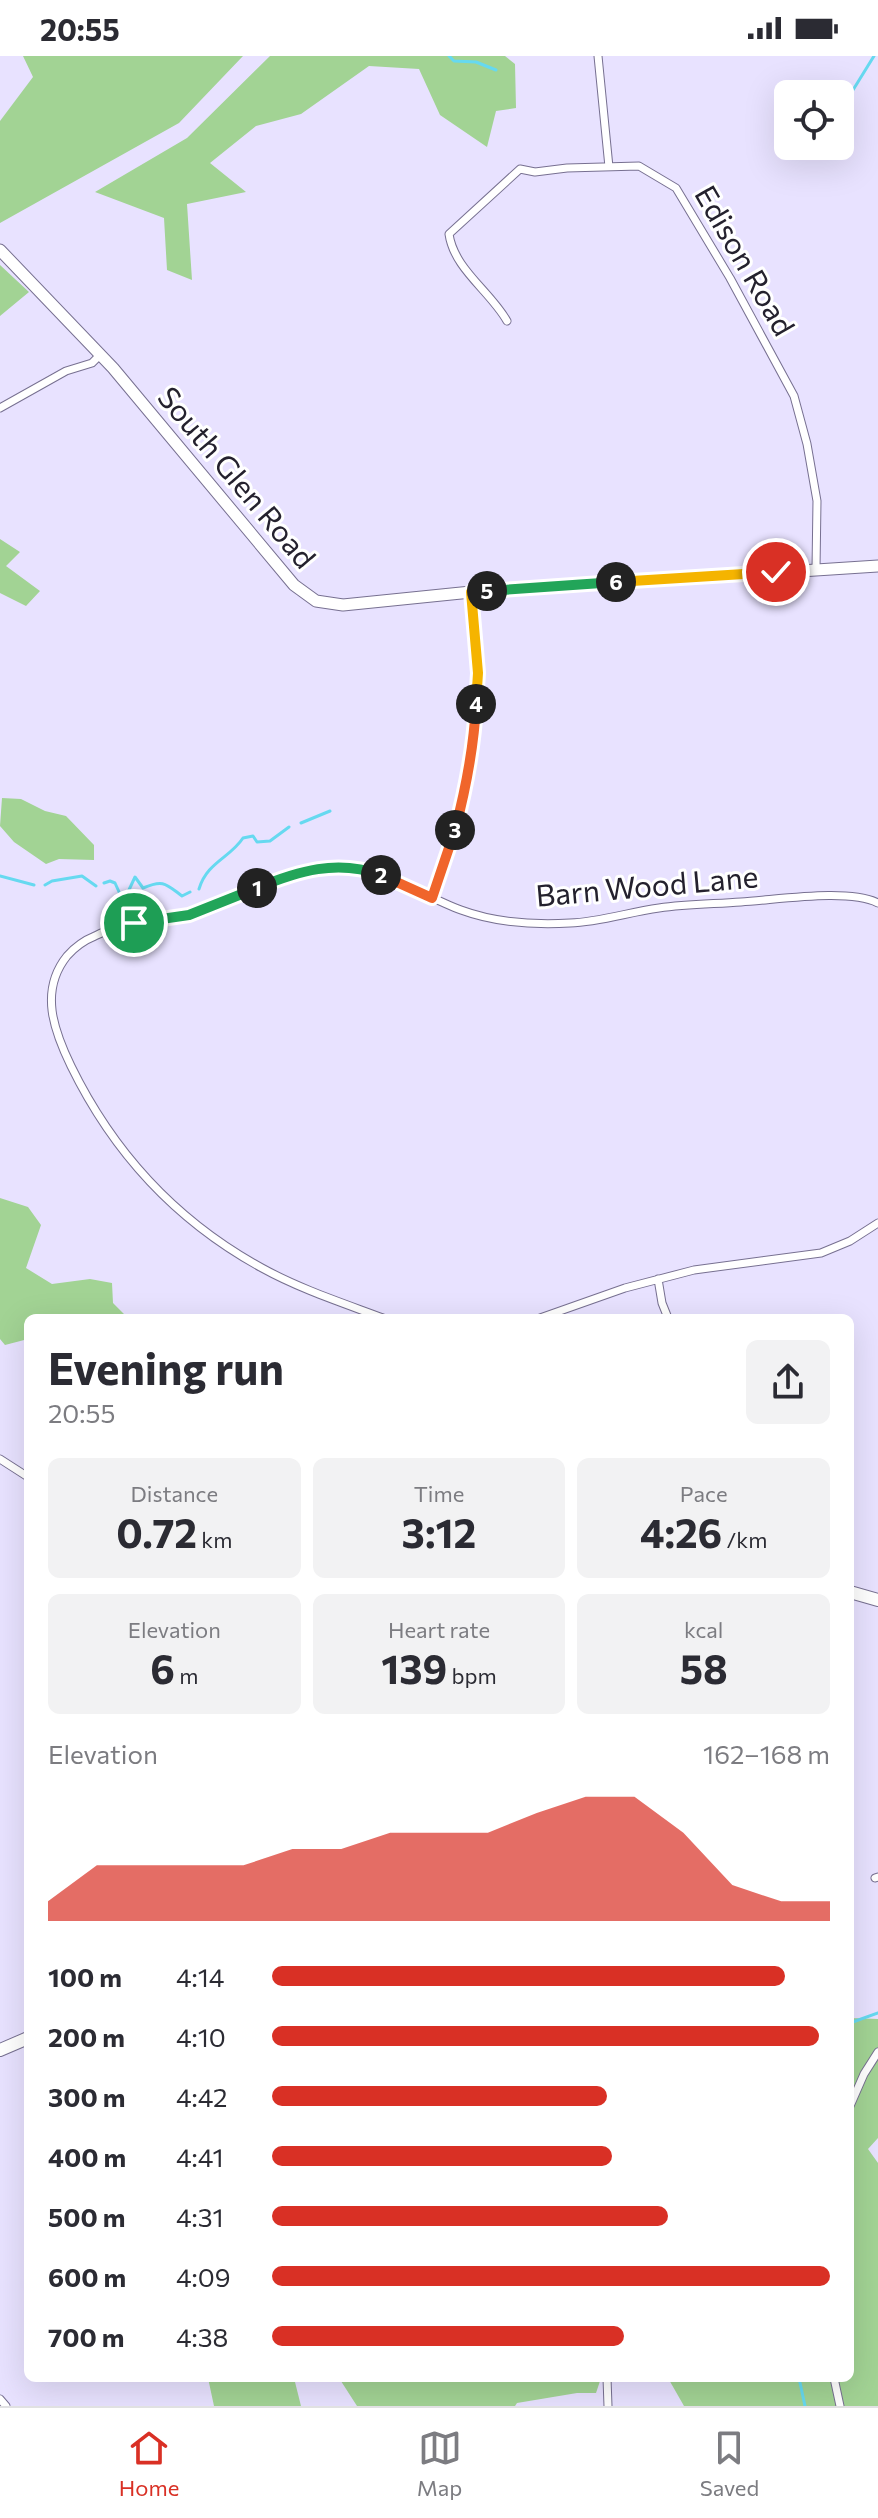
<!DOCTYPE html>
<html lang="en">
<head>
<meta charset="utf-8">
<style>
  :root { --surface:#fff; --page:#f2f2f3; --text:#2b2b33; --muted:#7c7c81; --line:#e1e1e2; --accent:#d93025 }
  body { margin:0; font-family:Commissioner,sans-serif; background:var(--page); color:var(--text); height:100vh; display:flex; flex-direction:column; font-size:30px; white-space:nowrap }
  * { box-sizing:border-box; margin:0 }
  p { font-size:26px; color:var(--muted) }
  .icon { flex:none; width:44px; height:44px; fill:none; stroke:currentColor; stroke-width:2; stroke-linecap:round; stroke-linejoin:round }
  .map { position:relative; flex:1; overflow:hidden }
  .panel { position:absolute; left:24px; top:1258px; width:830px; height:1068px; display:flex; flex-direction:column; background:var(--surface); border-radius:12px; box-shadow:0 8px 32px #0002 }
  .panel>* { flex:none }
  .controls { position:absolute; left:774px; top:24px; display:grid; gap:16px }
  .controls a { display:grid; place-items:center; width:80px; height:80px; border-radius:12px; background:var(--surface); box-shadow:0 8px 32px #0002; font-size:40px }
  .pin { position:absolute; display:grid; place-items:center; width:68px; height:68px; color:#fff; margin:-34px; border:4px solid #fff; border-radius:50%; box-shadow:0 2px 8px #0007 }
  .km { position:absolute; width:40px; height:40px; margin:-20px; border-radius:50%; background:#222; color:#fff; font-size:22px; line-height:40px; text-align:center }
  .round { display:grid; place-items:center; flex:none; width:84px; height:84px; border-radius:12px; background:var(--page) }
  .summary { display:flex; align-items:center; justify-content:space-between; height:136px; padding:0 24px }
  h1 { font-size:44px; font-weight:700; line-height:60px }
  .metrics { display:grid; grid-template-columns:repeat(3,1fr); gap:12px; height:136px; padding:8px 24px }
  .metrics div { display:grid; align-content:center; border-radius:12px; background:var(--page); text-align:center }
  .metrics b { font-size:40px; font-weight:700 }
  .metrics small { font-size:22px; font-weight:400 }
  .metrics p { font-size:22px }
  .chart { height:224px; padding:16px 24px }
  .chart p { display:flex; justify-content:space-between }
  .chart svg { width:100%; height:144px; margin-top:8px; fill:var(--accent); opacity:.7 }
  ul { padding:0 24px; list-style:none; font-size:26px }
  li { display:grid; grid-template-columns:128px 96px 1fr; align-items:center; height:60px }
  li i { height:20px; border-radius:10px; background:var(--accent) }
  .status { display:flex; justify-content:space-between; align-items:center; height:56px; padding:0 40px; background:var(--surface); direction:ltr }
  .status svg { height:22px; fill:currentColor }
  .tab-bar { display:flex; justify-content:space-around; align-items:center; height:112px; border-top:2px solid var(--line); background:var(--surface); font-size:22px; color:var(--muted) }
  .tab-bar a { display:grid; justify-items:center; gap:4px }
  .tab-bar .current { color:var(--accent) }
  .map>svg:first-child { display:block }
  .green { fill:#a2d394 }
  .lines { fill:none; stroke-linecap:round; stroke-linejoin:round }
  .stream { stroke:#66d9f0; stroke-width:3 }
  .minor-casing { stroke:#777091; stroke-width:9 }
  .secondary-casing { stroke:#777091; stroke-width:13 }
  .primary-casing { stroke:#777091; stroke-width:14 }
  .minor { stroke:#fff; stroke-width:7 }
  .secondary { stroke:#fff; stroke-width:11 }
  .primary { stroke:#fff; stroke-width:12 }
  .split-1-casing { stroke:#fff; stroke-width:16 }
  .split-2-casing { stroke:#fff; stroke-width:16 }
  .split-3-casing { stroke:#fff; stroke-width:16 }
  .split-4-casing { stroke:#fff; stroke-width:16 }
  .split-5-casing { stroke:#fff; stroke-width:16 }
  .split-6-casing { stroke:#fff; stroke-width:16 }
  .split-7-casing { stroke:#fff; stroke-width:16 }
  .split-8-casing { stroke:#fff; stroke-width:16 }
  .split-1 { stroke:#22a559; stroke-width:10 }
  .split-2 { stroke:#22a559; stroke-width:10 }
  .split-3 { stroke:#f0652b; stroke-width:10 }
  .split-4 { stroke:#f0652b; stroke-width:10 }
  .split-5 { stroke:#f5b400; stroke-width:10 }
  .split-6 { stroke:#22a559; stroke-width:10 }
  .split-7 { stroke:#f5b400; stroke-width:10 }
  .split-8 { stroke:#f5b400; stroke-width:10 }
  .labels { text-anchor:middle; stroke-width:6; stroke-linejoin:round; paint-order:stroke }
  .street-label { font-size:30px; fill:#24212e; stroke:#fff }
</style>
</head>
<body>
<div class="status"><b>20:55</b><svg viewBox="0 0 49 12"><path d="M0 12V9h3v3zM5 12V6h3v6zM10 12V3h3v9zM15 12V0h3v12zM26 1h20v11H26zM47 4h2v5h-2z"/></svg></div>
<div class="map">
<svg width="878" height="2350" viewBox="0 0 878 2350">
  <rect width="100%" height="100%" fill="#e8e2ff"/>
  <!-- green -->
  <path class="green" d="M23 0H243L179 67 0 167V65L33 21Z
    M270 0H505L515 8 516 52 496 55 487 91 440 59 419 13 369 10 301 58 256 70 210 107 246 136 187 148 192 224 167 214 164 162 95 136 187 82Z
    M0 209 29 236 0 260Z
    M0 483 20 496 6 510 40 535 26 550 0 537Z
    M2 742 21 743 45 755 66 760 94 789V804L59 803 46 808 14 786 0 770Z
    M0 1142 28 1151 41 1169 26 1212 52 1228 90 1223 112 1227 113 1247 128 1262H28V1283L5 1289 0 1283Z
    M850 1962 878 1963V2082L868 2093 878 2107V2350H684L668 2322H850Z
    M208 2322H294L301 2350H214Z
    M339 2322H601L596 2337H577L517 2347 515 2350H357Z"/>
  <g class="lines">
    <!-- stream -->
    <path class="stream" d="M449 0 454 5 476 6 496 14
      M853 34 874 0
      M301 767 330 755
      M0 820 34 829
      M104 827 110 825 115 827 120 838 128 836 135 821 143 832C164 823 166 828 182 840L190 836
      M45 829 52 825 82 820 96 830
      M199 833C207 806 230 802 243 782L253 780 257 786 270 785 289 771
      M850 1967 878 1957
      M799 2322 805 2350"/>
    <defs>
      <path id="minor" d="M598 0 609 111
        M507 265C490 235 454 213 449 178L520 113 535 116 567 112 639 110 676 132 730 222 794 340 807 388 817 445 816 513
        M0 352 66 315 92 307 100 299
        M432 842C459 770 480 693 478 615 477 589 473 562 471 536
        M658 1223 662 1247 668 1262
        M383 1262C343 1247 300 1233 262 1212 176 1165 114 1098 71 1010 54 975 39 935 67 900 74 892 85 884 95 880 124 865 157 867 189 859 233 847 272 819 318 811 370 803 415 837 461 854 496 867 534 869 570 867 600 866 629 856 659 852 686 848 714 848 741 846 777 844 848 832 878 847
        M540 1262 625 1232 694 1214 821 1197 850 1185 878 1167
        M0 1403 28 1421
        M875 1822 878 1821
        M850 2050 864 2018 878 1996
        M607 2322 608 2350
        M834 2322 840 2350
        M0 2343 6 2350"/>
      <path id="secondary" d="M0 194 113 312 294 529 316 545 343 549 471 536 878 510"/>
      <path id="primary" d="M850 1536 878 1544
        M0 1994 28 1982"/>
    </defs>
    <!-- minor casing -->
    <use href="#minor" class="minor-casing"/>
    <!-- secondary casing -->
    <use href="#secondary" class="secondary-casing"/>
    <!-- primary casing -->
    <use href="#primary" class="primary-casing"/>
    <!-- minor -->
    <use href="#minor" class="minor"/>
    <!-- secondary -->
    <use href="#secondary" class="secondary"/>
    <!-- primary -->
    <use href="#primary" class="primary"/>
  </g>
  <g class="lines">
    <defs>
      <path id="split-1" d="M134 867 189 859 257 832"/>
      <path id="split-2" d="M257 832C298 815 337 803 381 819"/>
      <path id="split-3" d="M381 819 432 842 455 774"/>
      <path id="split-4" d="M455 774C466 732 474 691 476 648"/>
      <path id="split-5" d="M476 648 478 617 471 536 487 535"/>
      <path id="split-6" d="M487 535 616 526"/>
      <path id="split-7" d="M616 526 744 518"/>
      <path id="split-8" d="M744 518 776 516"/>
    </defs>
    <!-- split-1 casing -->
    <use href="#split-1" class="split-1-casing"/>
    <!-- split-2 casing -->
    <use href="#split-2" class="split-2-casing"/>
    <!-- split-3 casing -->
    <use href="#split-3" class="split-3-casing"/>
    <!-- split-4 casing -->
    <use href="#split-4" class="split-4-casing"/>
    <!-- split-5 casing -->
    <use href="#split-5" class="split-5-casing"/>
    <!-- split-6 casing -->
    <use href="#split-6" class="split-6-casing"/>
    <!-- split-7 casing -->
    <use href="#split-7" class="split-7-casing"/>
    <!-- split-8 casing -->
    <use href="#split-8" class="split-8-casing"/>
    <!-- split-1 -->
    <use href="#split-1" class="split-1"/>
    <!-- split-2 -->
    <use href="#split-2" class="split-2"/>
    <!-- split-3 -->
    <use href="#split-3" class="split-3"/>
    <!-- split-4 -->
    <use href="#split-4" class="split-4"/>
    <!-- split-5 -->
    <use href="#split-5" class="split-5"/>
    <!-- split-6 -->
    <use href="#split-6" class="split-6"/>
    <!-- split-7 -->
    <use href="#split-7" class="split-7"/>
    <!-- split-8 -->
    <use href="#split-8" class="split-8"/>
  </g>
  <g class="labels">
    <!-- street labels -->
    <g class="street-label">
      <text transform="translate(744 205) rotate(60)" y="10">Edison Road</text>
      <text transform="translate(236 422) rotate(50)" y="10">South Glen Road</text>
      <text transform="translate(647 831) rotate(-5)" y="10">Barn Wood Lane</text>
    </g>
  </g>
</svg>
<div class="controls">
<a><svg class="icon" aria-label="locate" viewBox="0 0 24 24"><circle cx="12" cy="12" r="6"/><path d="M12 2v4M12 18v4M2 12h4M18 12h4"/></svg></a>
</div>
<div class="pin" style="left:134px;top:867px;background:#1e9e55"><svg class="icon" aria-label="arrive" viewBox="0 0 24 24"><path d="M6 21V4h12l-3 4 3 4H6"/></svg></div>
<div class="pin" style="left:776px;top:516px;background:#d93025"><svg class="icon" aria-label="check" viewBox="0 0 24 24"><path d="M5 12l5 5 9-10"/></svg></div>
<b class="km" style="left:257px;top:832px">1</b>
<b class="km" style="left:381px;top:819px">2</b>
<b class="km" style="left:455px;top:774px">3</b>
<b class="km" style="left:476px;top:648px">4</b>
<b class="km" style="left:487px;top:535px">5</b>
<b class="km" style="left:616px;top:526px">6</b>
<section class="panel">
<div class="summary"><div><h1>Evening run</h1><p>20:55</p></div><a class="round"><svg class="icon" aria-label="share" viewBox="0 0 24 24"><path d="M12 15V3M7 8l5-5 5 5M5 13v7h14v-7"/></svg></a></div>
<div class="metrics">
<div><p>Distance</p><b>0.72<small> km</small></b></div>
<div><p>Time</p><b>3:12</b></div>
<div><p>Pace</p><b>4:26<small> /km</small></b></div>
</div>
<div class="metrics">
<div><p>Elevation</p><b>6<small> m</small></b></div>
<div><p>Heart rate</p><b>139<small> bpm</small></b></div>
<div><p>kcal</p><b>58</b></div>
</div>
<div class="chart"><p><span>Elevation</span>162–168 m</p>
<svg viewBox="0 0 160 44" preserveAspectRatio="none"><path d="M0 44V38L10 27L20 27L30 27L40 27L50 22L60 22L70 17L80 17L90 17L100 11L110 6L120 6L130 17L140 33L150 38L160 38V44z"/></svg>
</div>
<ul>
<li><b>100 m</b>4:14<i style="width:92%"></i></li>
<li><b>200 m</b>4:10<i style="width:98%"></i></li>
<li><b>300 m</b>4:42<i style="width:60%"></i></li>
<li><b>400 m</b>4:41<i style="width:61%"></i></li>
<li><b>500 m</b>4:31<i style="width:71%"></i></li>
<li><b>600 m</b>4:09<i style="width:100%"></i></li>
<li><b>700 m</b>4:38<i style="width:63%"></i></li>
</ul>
</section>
</div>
<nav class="tab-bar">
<a class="current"><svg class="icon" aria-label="home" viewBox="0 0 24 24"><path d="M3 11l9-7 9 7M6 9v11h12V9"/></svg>Home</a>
<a><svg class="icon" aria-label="map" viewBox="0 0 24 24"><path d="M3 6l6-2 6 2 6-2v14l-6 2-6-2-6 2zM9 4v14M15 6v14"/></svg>Map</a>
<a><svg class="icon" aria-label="saved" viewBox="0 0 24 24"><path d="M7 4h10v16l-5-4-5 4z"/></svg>Saved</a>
</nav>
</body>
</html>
